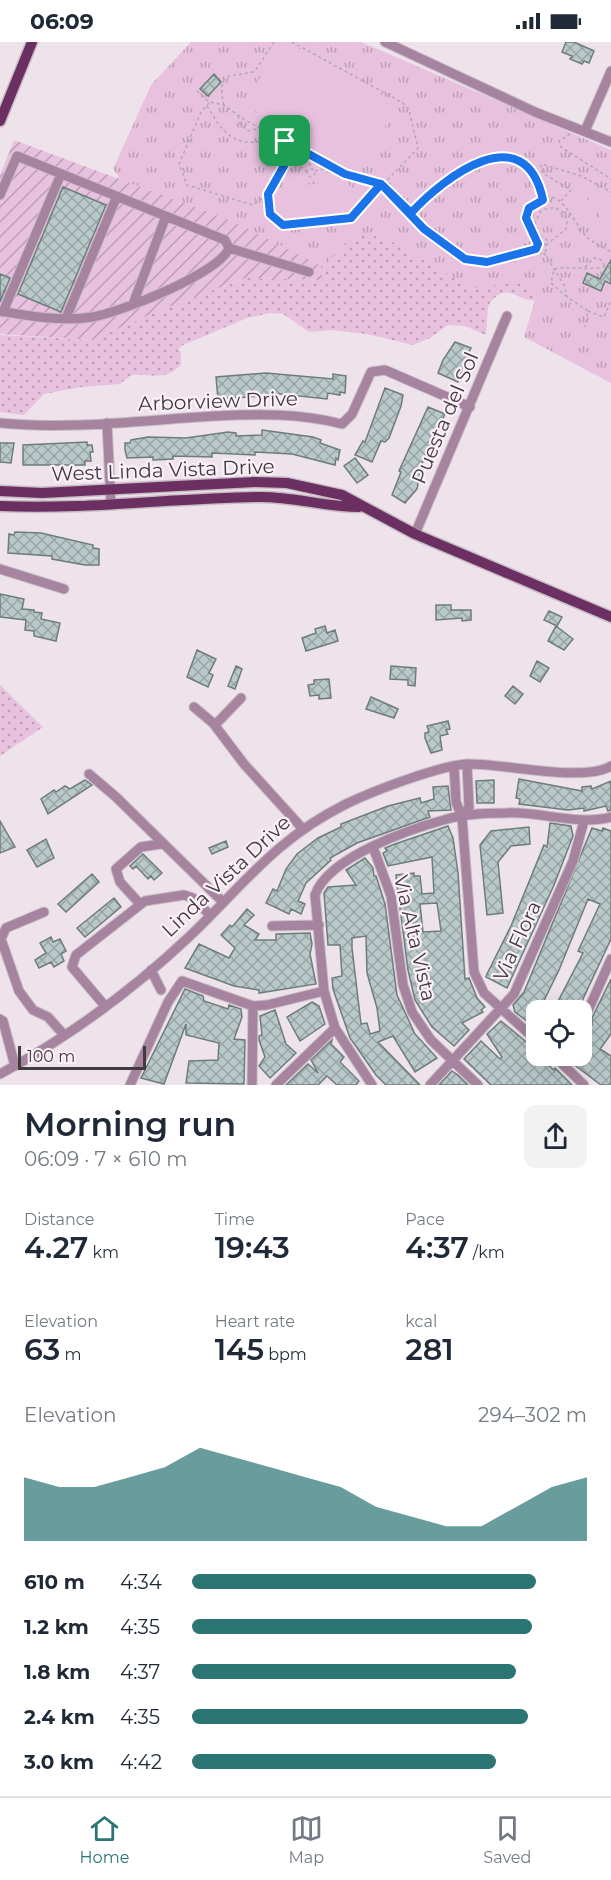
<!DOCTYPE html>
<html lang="en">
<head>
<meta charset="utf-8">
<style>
  :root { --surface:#fff; --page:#f2f2f3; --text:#1f2937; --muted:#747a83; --line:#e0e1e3; --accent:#2b7574 }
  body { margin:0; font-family:Montserrat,sans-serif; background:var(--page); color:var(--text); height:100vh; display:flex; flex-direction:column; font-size:22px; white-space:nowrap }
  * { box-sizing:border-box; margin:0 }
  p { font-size:20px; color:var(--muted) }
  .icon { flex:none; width:33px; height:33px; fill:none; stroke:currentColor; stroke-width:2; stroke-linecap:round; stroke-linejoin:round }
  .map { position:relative; height:1043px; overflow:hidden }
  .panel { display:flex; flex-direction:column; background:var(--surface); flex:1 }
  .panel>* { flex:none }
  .fabs { position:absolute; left:526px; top:958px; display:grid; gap:12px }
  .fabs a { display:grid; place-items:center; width:66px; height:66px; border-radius:12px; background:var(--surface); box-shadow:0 6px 24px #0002; font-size:30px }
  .scale { position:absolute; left:18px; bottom:15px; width:128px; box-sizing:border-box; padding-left:6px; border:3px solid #403b3f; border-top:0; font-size:16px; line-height:21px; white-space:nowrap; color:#403b3f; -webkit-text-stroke:4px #fbeff8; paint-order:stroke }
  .pin { position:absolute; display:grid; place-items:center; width:51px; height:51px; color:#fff; margin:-26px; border-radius:12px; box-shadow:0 3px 9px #0006 }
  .round { display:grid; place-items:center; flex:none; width:63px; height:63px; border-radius:12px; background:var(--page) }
  .summary { display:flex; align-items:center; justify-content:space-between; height:102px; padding:0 24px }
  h1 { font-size:33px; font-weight:600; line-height:45px }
  .metrics { display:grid; grid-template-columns:repeat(3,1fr); gap:9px; height:102px; padding:6px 24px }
  .metrics div { display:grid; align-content:center }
  .metrics b { font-size:30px; font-weight:600 }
  .metrics small { font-size:16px; font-weight:400 }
  .metrics p { font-size:16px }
  .chart { height:168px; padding:12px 24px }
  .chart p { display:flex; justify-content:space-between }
  .chart svg { width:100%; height:108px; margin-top:6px; fill:var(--accent); opacity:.7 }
  ul { padding:0 24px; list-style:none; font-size:20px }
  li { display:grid; grid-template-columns:96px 72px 1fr; align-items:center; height:45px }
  li i { height:15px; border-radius:8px; background:var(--accent) }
  .status { display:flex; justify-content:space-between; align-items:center; height:42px; padding:0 30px; background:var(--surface); direction:ltr }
  .status svg { height:16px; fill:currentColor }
  .menu { display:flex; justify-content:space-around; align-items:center; height:84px; border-top:2px solid var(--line); background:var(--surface); font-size:16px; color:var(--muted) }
  .menu a { display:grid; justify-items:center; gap:3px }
  .menu .selected { color:var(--accent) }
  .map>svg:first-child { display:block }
  .grass { fill:url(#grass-dots) }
  .park { fill:url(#park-tufts) }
  .garden { fill:url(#garden-furrows) }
  .pitch { fill:#e7c1de }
  .building { fill:url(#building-cross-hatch); stroke:#6e7d7c; stroke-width:1.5; fill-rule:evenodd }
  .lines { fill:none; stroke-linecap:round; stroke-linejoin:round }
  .minor-casing { stroke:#c8bdc5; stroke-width:11 }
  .major-casing { stroke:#c8bdc5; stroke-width:13 }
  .path { stroke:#b3a9b1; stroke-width:1.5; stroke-dasharray:3 3; stroke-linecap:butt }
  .minor { stroke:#a6839e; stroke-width:9 }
  .major { stroke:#6c2f62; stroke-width:10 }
  .route-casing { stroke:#fff; stroke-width:12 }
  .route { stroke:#1a73e8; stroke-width:8 }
  .labels { text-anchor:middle; stroke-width:4.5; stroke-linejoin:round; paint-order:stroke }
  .street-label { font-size:20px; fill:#403b3f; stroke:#fbeff8 }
</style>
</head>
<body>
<div class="status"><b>06:09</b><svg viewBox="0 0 49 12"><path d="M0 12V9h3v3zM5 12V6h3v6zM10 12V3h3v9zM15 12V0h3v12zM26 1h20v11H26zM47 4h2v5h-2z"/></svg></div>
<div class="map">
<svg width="611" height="1043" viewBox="0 0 611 1043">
  <defs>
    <pattern id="grass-dots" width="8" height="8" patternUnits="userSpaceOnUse" patternTransform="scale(1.5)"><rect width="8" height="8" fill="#e7c1de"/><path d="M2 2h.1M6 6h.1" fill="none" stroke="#bd9eb5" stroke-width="1.8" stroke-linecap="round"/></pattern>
    <pattern id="park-tufts" width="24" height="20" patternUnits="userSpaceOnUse" patternTransform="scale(1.5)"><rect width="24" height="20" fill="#e7c1de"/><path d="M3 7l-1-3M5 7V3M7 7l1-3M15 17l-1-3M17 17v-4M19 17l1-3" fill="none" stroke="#bd9eb5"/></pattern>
    <pattern id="garden-furrows" width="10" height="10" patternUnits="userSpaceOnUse" patternTransform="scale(1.5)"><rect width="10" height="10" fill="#e7c1de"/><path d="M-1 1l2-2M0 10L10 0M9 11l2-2" fill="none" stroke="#bd9eb5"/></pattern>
    <pattern id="building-cross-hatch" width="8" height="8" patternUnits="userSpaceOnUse" patternTransform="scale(1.5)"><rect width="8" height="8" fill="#b9c9c9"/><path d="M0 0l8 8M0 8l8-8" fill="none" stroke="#98a4a5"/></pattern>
  </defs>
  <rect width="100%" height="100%" fill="#eee2eb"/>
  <!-- grass -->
  <path class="grass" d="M134 133 348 180 533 209 536 258C519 261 506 236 488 264L486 293 465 284 448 283 430 296 413 303 367 292 332 288 309 290 283 272 270 271 247 276 181 304 178 308 181 310V322C167 341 147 330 131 333L120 342 81 345 44 352 24 373 0 370V293L92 298 163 267 245 236 322 238 232 179 113 136Z
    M0 643 43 685 0 714Z"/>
  <!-- park -->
  <path class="park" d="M191 0H361L611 108V341L524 295 536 255 526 240 472 246 389 198 361 190 321 224 232 179 122 139 113 127 151 43Z"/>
  <!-- garden -->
  <path class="garden" d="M14 98 232 179 321 224 322 238 245 236 163 267 92 298 0 292V133Z"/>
  <!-- pitch -->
  <path class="pitch" d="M280 0H287L398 62 361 128 245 63Z
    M344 139 350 144 353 165 349 172 283 178 276 174 274 151 276 146Z
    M585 152 596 178 581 183 571 157Z
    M604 165 611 170V199C590 193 595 180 604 165Z"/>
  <!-- building -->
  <path class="building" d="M566 0H574L594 9 589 21 584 19 582 22 570 17 572 14 562 10Z
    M214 32 221 40 208 54 200 47Z
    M63 145 106 163 61 270 18 252Z
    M611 218V242L605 239 601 249 583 241 587 231 600 237Z
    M0 232 10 236 0 260Z
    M455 300 471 306 469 310 472 312 468 320 465 319 458 340 438 331 443 318Z
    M266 331 333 337V332L346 334 345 351 340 350V353L328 351 327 357 271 351 263 354 218 357 216 335Z
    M385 346 403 353 401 364 389 396 385 400 381 399 372 420 355 413 363 399 365 400Z
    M428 365 445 372 423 418 417 447 405 461 392 453 401 430 399 429Z
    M262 388 313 395 321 398 320 401 340 408 338 418 336 416 335 423 292 412 255 410V413L212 411V415L173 414V417L153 418V415L127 416 125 408V401H130L131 398 148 395 186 396 228 390 236 391V394L262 393Z
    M87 400V403H92L93 410H90L91 419H85V423H23V403Z
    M0 401H14L11 421 0 420Z
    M355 416 368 433 357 441 344 424Z
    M15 490 41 491 93 503V506L99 507V523H85L52 517V514L8 511 9 492 14 493Z
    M0 552 24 557 22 567 34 568V570L42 571 41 577 60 581 56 599 34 594V589L25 588 26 578 0 575Z
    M436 563H451V568H471V578L462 579V576L436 578Z
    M549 569 562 575 557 584 544 578Z
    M325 584 327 591 335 588 338 599 306 609 302 596 316 591 315 587Z
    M556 584 573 597 564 608 548 599Z
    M197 608 216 617 209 631 213 633 208 645 187 635Z
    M537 619 549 626 540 640 530 634Z
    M236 624 242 627 235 647 228 644Z
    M391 624 416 626 415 644 408 643V638L390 637Z
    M329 637 331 656 319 657V653L310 654 308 643 314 642V638Z
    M513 644 523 652 515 662 505 654Z
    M371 655 398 667 394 676 366 667Z
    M448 679 450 687 446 688 448 692 440 694 442 708 431 711 425 696V691L429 690 427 684Z
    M519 737 582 749V745L591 744 592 747 611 739V768L608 769 606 764 584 769V766L568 768 519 762 520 757 516 756Z
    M85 738 92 743 48 772 41 757 54 748 56 750 65 744 70 747Z
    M494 738V761H477L476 739Z
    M448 744 451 768 428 769 430 775 357 801 330 816 331 818 306 841 298 859 305 862 301 872 291 867 289 872 266 861 273 847 277 849 286 827 297 812 318 796 341 785V782L388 764 420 756 421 761 434 757 433 745Z
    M0 779 15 805 0 811Z
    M550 781 571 784 573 794 554 843 507 946 486 935 487 932 511 884 544 803 547 805Z
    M448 784 453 796 458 831 465 937 469 936 477 956 485 965 481 968 483 970 462 981 469 988 454 1004 432 985 415 958 408 928 397 843 396 833 414 831V834H420L422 852 434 851 432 815 388 824 383 811 387 809 385 806 395 802ZM437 861 441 889 423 890 420 862Z
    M529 785 530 802 511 804 498 820 503 871 487 873 480 803 491 789Z
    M592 786 602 789 603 786 611 789V897L583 957 582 966 578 969H553L583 911 578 909 600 862 588 857 559 928 532 983 515 970 513 963 524 950Z
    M46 797 54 816 37 825 27 808Z
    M226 799 228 805 212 812 209 806Z
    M143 812 162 831 154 838 151 834 148 837 136 824 133 827 130 824Z
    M365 816 373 826 374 834H376L385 862 397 953 415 992 437 1016 415 1030 393 994 378 1000 420 1043H386L376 1033 350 996 333 947 332 936 342 934 340 903H328L324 851 328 845 356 843 346 828ZM366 894 367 931 377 966 380 989 370 992 367 981 361 982 352 906V896Z
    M92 832 99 840 66 870 58 862Z
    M114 856 121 865 85 895 77 886Z
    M247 867 254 873 244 883 259 892 255 898H276V892L310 891 312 902 310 912 316 942 259 951V948L234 944 185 926 199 902 229 916 235 906 221 893 230 883 232 885Z
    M51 895 53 900 60 897 66 909 61 912 64 919 54 925 51 920 39 926 35 918 46 911 40 901Z
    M611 937V992L600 1007 611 1014V1043H601L568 1018 571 1014H582V996L592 983V976Z
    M185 947 203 954 204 959 228 967 229 963 241 967 242 975 234 997 245 998 244 1042 186 1041 189 1019 218 1018 219 1001 186 993V982L164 1042 141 1036Z
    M312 960 319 964 325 982 300 999 287 975Z
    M275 968 286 1002 296 1011 270 1036 259 1024 265 1015 259 998V994L262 993 260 974Z
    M501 979 524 998 537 1010V1014L554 1028 555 1026 572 1043H491L464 1017 481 999 500 1017 502 1015 487 992Z
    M332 998 331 1002 344 1015 340 1020 359 1039 356 1043H337L327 1034 318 1043H286L308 1022 318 1031 311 1018Z
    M452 1029 458 1033 468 1043H439Z"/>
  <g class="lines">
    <defs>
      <path id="minor" d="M385 0 535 70 611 100
        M585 89 611 29
        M0 153 17 114 225 198 229 206C220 231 119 271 92 275 64 280 28 274 0 269
        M229 206 309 230
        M133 262 166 174
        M3 270 61 132
        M66 276 117 154
        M0 381C71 388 144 378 215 374 258 372 300 371 342 382L352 372 371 330 385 328 470 365
        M107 381 111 463
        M415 492 507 274
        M0 527 64 547
        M194 665 213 681 244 722 302 786
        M215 683 241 656
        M454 724 456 760 462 775 469 765 467 722
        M89 732 116 755 223 860
        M462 775 474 930 484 951 537 999
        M373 805 391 854 403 943 412 970 431 998 478 1043
        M140 862 120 840 116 827 141 805 161 802
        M44 870 6 886 1 897 19 949 33 968 48 975 64 993
        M272 884 319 883
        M151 928 161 948
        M105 964 72 925 76 913 145 859 184 853 193 856 210 873
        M0 977 3 979 15 1024
        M582 982 611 917
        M554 1014 584 1043
        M0 1032C69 995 134 947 191 893 245 841 276 797 346 762 373 749 438 724 467 722 503 721 583 741 611 724
        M130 1043 168 960 182 939 253 964 267 963 324 949
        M252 1043 253 964
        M276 1043 335 986
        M372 1043 335 986 324 949 315 853C328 815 410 787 447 777 465 772 487 771 506 771 541 769 576 784 611 775
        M430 1043 514 952 573 819 584 779"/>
      <path id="major" d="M0 79 32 0
        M0 449 42 451 255 440 287 441 342 453 415 492 611 575
        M0 464C86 468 172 456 258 455 292 454 324 465 359 465"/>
    </defs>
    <!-- minor casing -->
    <use href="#minor" class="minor-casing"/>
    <!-- major casing -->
    <use href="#major" class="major-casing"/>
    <!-- path -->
    <path class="path" d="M292 0 403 61 409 68 418 106 351 176 283 183 270 172 268 152 295 104
      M197 49 209 60 224 63 245 78 345 132 381 142 424 187 464 217 487 220 536 207
      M209 61 201 70 179 122 187 143 253 163 267 153
      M224 63C215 25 234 37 255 29L274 0
      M207 64C223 91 234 106 267 98L273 93
      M238 74 240 82 248 89 260 86
      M570 92 559 99 561 105 611 137
      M285 100 289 115 307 130
      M304 110 312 127
      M307 131a4 4 0 1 1 8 0a4 4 0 1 1-8 0Z
      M315 129 331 125
      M561 159 571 148 544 132 540 126 542 122 581 134 611 150
      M411 171C445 134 525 73 543 158
      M540 194 551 200
      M535 195 540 194 535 180 541 169C555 161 571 170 566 187L546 203
      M535.5 206a5.5 5.5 0 1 1 11 0a5.5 5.5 0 1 1-11 0Z
      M538 202C532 190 519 176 531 164 559 135 573 182 587 195 593 201 603 205 611 210
      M544 211 564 243 567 255 588 269 585 285
      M585 225 594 216 600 217 605 224
      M567 255 551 241 554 227C574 223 593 231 611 222
      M588 269 604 275 611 259"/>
    <!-- minor -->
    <use href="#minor" class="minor"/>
    <!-- major -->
    <use href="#major" class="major"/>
  </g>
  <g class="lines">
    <defs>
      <path id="route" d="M285 99 345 132 381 142 424 187 465 217 487 220 536 207 538 202 526 176 529 166 543 158C525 73 444 135 411 171L381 142 351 176 283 183 270 172 268 152 289 115 284 105 285 99"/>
    </defs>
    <!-- route casing -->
    <use href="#route" class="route-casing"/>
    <!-- route -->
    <use href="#route" class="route"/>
  </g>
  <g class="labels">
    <!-- street labels -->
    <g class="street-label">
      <text transform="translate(218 359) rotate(-2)" y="7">Arborview Drive</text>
      <text transform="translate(445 376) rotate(-67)" y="7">Puesta del Sol</text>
      <text transform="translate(163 428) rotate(-2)" y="7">West Linda Vista Drive</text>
      <text transform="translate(226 834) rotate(-43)" y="7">Linda Vista Drive</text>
      <text transform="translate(415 896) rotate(77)" y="7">Via Alta Vista</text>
      <text transform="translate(517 899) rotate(-65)" y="7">Via Flora</text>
    </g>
  </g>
</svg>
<div class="fabs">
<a><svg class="icon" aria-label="locate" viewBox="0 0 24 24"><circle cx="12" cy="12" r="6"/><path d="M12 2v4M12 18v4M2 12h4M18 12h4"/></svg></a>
</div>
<div class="scale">100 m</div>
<div class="pin" style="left:285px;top:99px;background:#1e9e55"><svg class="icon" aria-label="arrive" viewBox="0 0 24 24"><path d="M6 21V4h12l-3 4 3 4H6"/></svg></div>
</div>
<section class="panel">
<div class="summary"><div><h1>Morning run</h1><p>06:09 · 7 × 610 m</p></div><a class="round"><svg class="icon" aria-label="share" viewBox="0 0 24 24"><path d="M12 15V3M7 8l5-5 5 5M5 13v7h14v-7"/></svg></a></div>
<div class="metrics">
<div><p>Distance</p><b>4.27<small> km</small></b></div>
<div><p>Time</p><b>19:43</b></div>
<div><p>Pace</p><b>4:37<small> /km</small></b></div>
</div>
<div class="metrics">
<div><p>Elevation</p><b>63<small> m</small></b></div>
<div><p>Heart rate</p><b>145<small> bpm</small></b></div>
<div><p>kcal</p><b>281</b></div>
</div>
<div class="chart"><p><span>Elevation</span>294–302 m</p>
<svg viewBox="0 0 160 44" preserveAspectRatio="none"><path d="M0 44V18L10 22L20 22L30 18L40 14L50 6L60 10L70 14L80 18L90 22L100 30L110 34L120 38L130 38L140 30L150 22L160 18V44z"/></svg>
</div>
<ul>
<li><b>610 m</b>4:34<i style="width:87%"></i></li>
<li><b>1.2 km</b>4:35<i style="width:86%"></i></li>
<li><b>1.8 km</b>4:37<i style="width:82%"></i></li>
<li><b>2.4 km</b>4:35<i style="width:85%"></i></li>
<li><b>3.0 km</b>4:42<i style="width:77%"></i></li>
</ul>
</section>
<nav class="menu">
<a class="selected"><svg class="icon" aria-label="home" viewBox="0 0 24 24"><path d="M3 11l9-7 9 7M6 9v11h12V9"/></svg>Home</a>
<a><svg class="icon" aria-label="map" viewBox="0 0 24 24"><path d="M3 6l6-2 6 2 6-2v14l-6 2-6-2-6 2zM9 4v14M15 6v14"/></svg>Map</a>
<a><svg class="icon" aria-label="saved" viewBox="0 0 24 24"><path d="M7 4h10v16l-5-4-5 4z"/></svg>Saved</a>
</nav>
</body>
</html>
